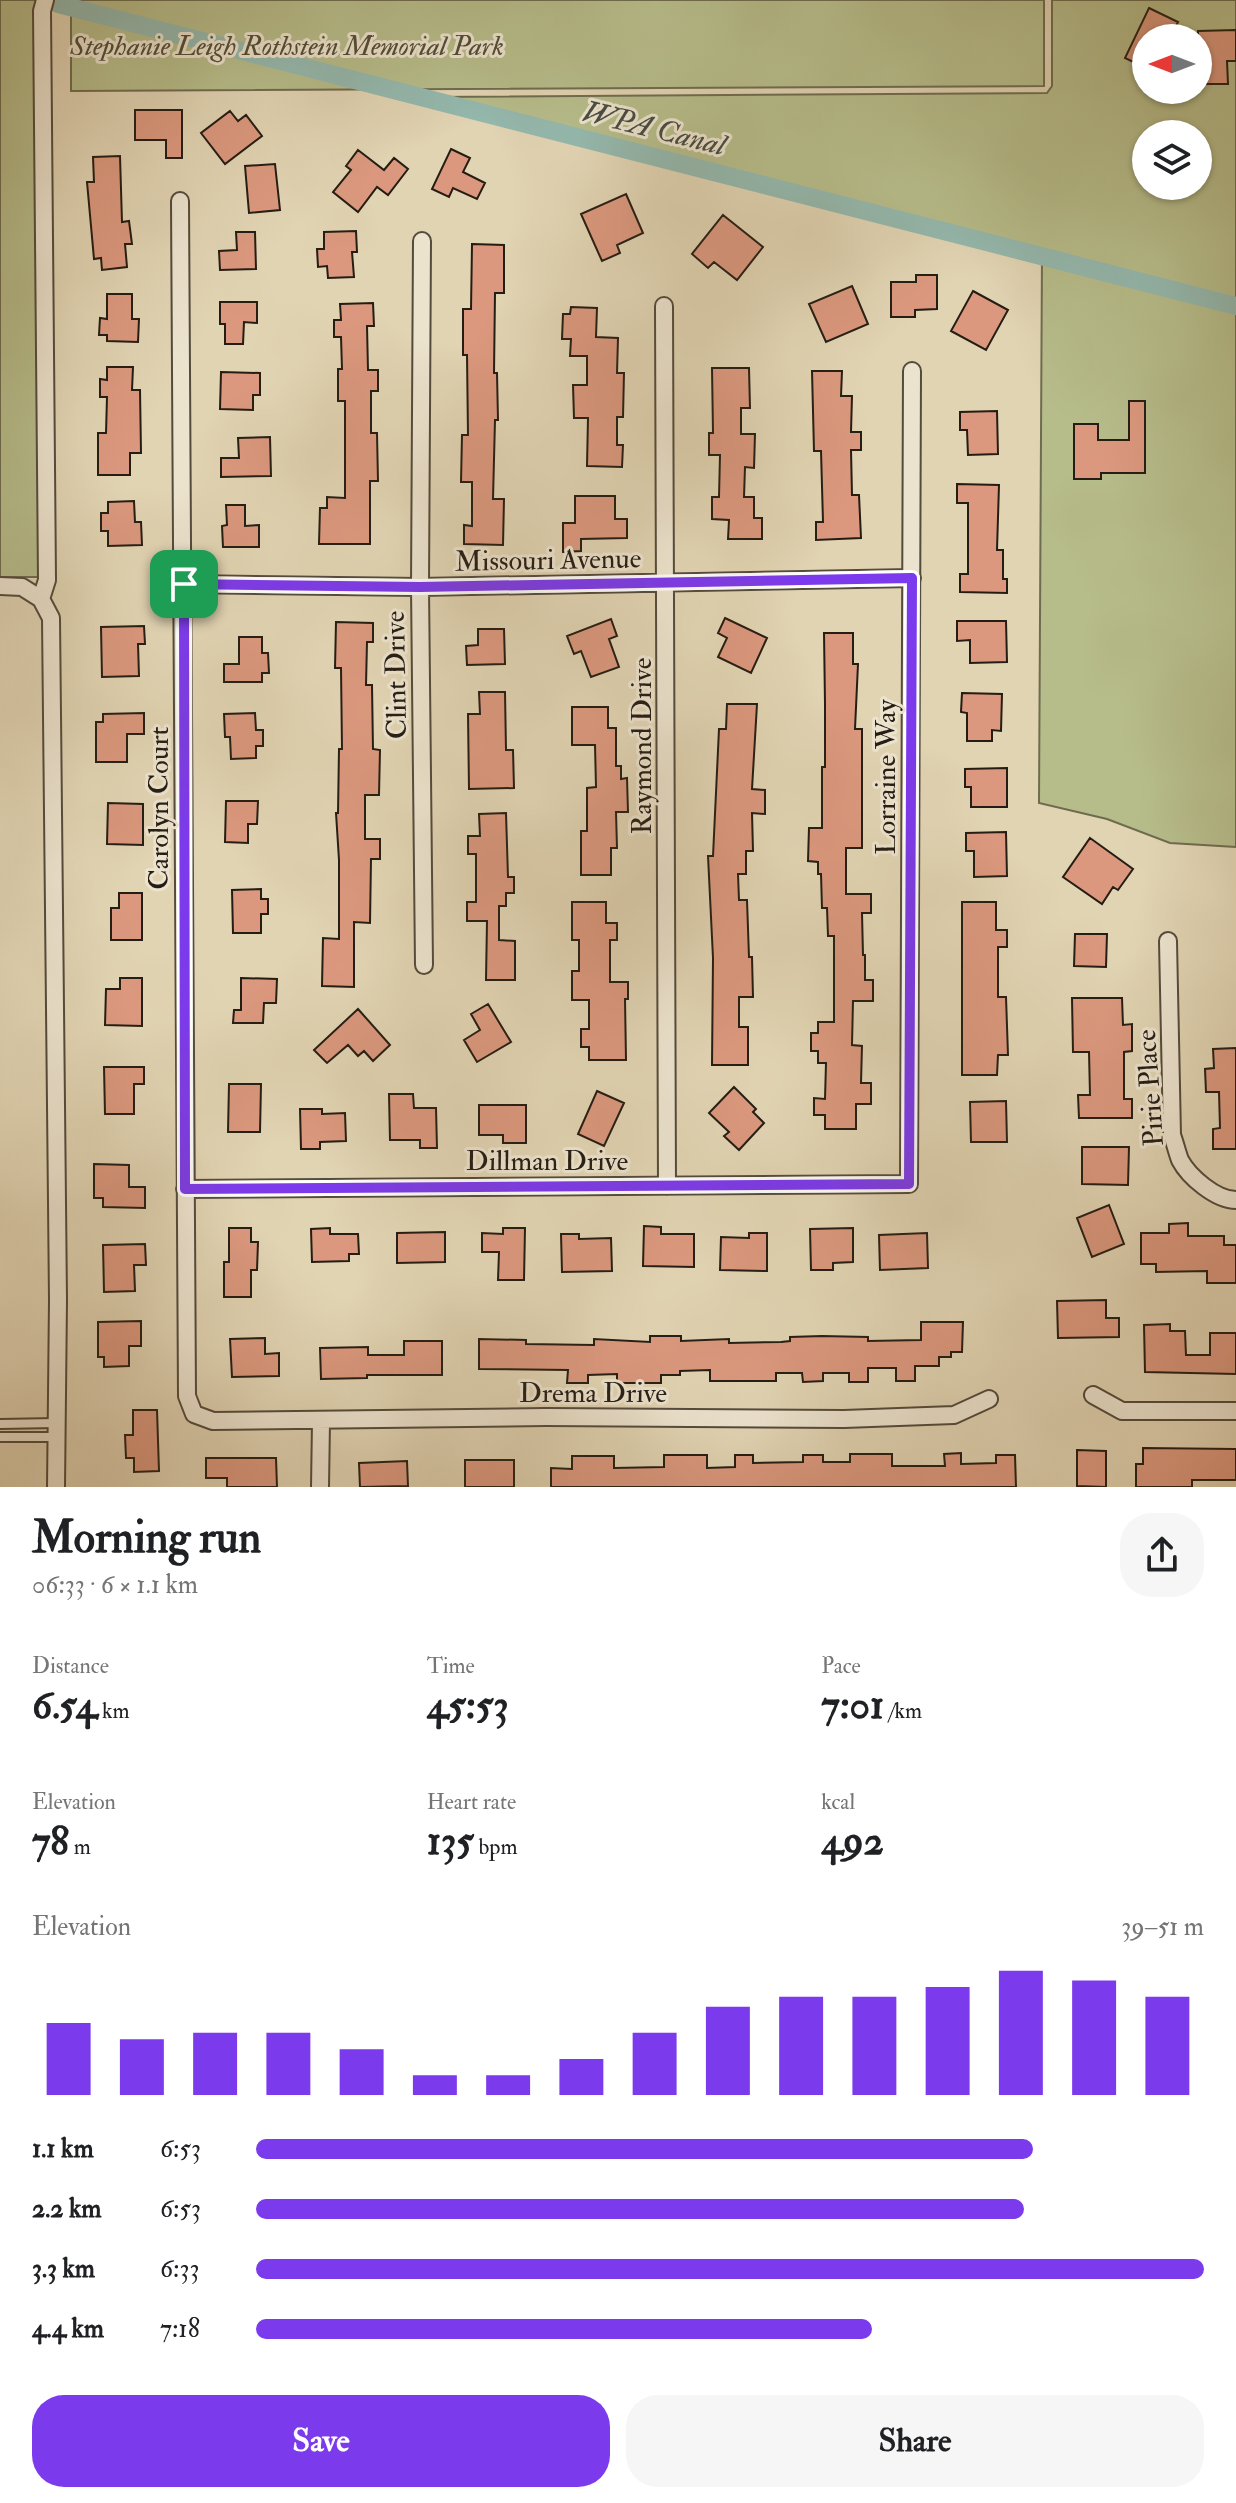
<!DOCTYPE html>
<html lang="en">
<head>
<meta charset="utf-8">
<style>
  :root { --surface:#fff; --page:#f6f6f6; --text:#202124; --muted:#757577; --accent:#7c3aed }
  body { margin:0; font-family:"IM FELL Double Pica",serif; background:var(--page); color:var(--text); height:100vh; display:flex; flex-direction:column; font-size:30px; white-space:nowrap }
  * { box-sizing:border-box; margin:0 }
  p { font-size:26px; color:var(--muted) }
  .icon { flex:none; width:44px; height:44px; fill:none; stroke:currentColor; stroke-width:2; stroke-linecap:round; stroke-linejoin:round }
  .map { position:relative; height:1487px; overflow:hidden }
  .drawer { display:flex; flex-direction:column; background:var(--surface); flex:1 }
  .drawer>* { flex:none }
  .needle { width:52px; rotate:270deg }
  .controls { position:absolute; left:1132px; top:24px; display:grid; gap:16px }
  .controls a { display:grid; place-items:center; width:80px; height:80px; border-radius:50%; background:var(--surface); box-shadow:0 2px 6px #0004; font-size:40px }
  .pin { position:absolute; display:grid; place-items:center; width:68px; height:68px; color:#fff; margin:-34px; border-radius:16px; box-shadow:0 4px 12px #0006 }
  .round { display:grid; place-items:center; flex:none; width:84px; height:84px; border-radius:32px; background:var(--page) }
  .overview { display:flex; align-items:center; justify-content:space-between; height:136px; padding:0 32px }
  h1 { font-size:44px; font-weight:700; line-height:60px }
  .metrics { display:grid; grid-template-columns:repeat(3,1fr); gap:12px; height:136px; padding:8px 32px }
  .metrics div { display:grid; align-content:center }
  .metrics b { font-size:40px; font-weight:700 }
  .metrics small { font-size:22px; font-weight:400 }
  .metrics p { font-size:22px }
  .chart { height:224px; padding:16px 32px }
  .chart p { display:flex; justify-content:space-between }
  .chart svg { width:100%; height:144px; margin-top:8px; stroke:var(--accent); stroke-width:6 }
  .cta { display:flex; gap:16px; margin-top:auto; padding:16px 32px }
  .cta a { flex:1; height:92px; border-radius:32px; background:var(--accent); color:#fff; font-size:32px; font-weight:700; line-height:92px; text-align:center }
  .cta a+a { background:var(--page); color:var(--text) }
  ul { padding:0 32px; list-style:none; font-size:26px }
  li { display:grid; grid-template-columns:128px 96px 1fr; align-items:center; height:60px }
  li i { height:20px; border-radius:10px; background:var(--accent) }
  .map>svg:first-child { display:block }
  .green { fill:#b6bc8a; stroke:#6e6c4f; stroke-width:2; fill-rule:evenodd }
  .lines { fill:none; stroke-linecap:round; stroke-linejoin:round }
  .canal { stroke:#94b8ad; stroke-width:18 }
  .building { fill:#db987e; stroke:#251d14; stroke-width:2 }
  .service-casing { stroke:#544b3c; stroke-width:12 }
  .minor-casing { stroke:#544b3c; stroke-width:20 }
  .service { stroke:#ece3ce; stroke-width:8 }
  .minor { stroke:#ece3ce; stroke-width:16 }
  .route-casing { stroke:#fff; stroke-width:16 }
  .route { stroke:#7c3aed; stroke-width:10 }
  .labels { text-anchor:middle; stroke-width:6; stroke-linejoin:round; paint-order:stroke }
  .park-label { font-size:28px; font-style:italic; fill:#504d37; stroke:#ece3ce }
  .street-label { font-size:28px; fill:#251d14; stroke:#ece3ce }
  .water-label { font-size:30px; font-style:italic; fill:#464c42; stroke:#ece3ce }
</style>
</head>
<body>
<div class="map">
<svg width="1236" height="1487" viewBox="0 0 1236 1487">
  <rect width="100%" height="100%" fill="#e1d4b3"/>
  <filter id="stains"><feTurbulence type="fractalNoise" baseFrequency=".0025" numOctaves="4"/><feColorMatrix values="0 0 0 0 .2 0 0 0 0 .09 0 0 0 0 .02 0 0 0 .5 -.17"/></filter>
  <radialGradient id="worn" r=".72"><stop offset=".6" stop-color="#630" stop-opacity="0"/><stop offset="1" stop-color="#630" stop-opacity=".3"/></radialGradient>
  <!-- green -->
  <path class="green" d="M0 0H41V577H0Z
    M71 0H1044V86L71 91Z
    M1052 0H1236V847L1170 843 1107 819 1039 803 1042 254 433 97 1047 93 1052 86ZM1146 38H1198V90H1146ZM1146 134H1198V186H1146Z"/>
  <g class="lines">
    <!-- canal -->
    <path class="canal" d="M58 4 1236 306"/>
  </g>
  <!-- building -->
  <path class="building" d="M1149 8 1178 22 1170 38H1146V68L1125 58Z
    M1236 30V61H1227L1228 84H1198V31Z
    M135 110H182V158H166V140H135Z
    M230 111 238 121 246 115 262 136 225 164 201 133Z
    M451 149 470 158 463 172 485 183 477 199 453 188 449 197 432 189Z
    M358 150 384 170 394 158 408 169 388 195 377 187 358 212 333 192 351 170 346 166Z
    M120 156 122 222 129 221 132 244H125L127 267 102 270 101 258 94 259 87 182H94L93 157Z
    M275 164 280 210 249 213 245 166Z
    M626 194 643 233 617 245 620 253 602 261 581 214Z
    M723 215 763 247 737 280 714 262 708 268 692 254Z
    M356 231 357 252H352L354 277 328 278 327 266 318 267 317 249H324V232Z
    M236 232H255L256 269 220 270 219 251 237 250Z
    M472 244 504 245V293H495L494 373H497L498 420H495L493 499H504L503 545 464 544V525L472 526V482H461L462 435H468L467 355H463V309H471Z
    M916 275H937V309L915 310V317H891V282H916Z
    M852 286 868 324 826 342 809 304Z
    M973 291 1008 310 986 350 951 331Z
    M107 294H132V319H139L138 342 107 341V335H99L100 318 107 319Z
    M220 302H257V323L244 322 243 344H225V324H220Z
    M373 303 374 326H367L368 370H378V391H371V433H377L378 481H370V544H319L320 508H327V497L345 498V401H338V369H342L341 337H334V320H341L340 304Z
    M571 307 597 308 596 337 618 338 617 373H624L623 417H617V445H623L622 467 587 466 588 418H574L573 385H587V356H570L571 339H562L563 314H570Z
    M107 367H133L132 390H140L141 453H130V475H98V433H106L107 397H100V379L107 380Z
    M712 368H749L750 408H741V434H755L754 468 745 467 744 497H754V518H762V539H728L729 520 712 519V497H719L720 455H709V433H713Z
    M812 371H842L841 396H852L851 432H861V450H851L852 495H859L861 538 816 540V522H823L821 451H814Z
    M221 372 260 373V395H253V410L220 409Z
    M1129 401H1145V473H1101V479H1074V424H1098V440H1129Z
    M997 411 998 454 968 455 967 430H960V412Z
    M270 437 271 476 221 477V458H239L238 438Z
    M957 484 999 485 997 550H1003V579H1007V593L960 592V574H968V503H957Z
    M575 496H615V519H627V538L581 539V551L563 552V523H575Z
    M134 501 135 522H141L142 545 108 546V531H101V513H108V502Z
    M226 505H245V526L259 525V547H223L222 526 227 525Z
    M725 618 767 638 751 673 718 657 727 638 718 633Z
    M611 619 617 636 609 639 619 667 591 677 581 651 574 654 567 636Z
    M957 621H1006L1007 662 970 663V640L957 641Z
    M336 622 373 623V642H367L366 685H372L373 749 380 750 379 795H365V839H380V859H371L370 923 354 922V987L322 986 323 938 339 939V860L336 813H338L339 749H342L341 668H335Z
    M144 626 145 644H138L139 676 102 677 101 627Z
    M478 629H504L505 664 467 665 466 646 478 645Z
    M824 633H853V664H858L855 729H862V848H846V894H871V913H862L863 955H865V980H873V1001H853L852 1045 862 1046 861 1083H871V1104H856V1129H825V1115H814V1098L825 1099 826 1063H818V1051H811V1033H818V1022H834V936H828L827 908H822L821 874H818V862L808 861 809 828H822V767H825V704Z
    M239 637H262V653H268L269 673H262V682H224V664H239Z
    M479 692H505L506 750H513L514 788 469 789 468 714H480Z
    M962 693 1002 694 1001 731 992 730V741H967V713L961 712Z
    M727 704H757L752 789 765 790V814L752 813 753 851H746V874H738L739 900H747L749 957H752L753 997H739V1027H748V1065H712L713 958 708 856H713L719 729H726Z
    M572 707H608V728H616V766H621V779L627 778 628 812H616L617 848H611V875H581V831H587V788L596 787 595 745H572Z
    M144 713V734H127V762H96V722H103V714Z
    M255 713 256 730H263V746H256V758L231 759 230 737H225L224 714Z
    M1007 768V807H971V787H965V769Z
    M226 801H258L257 824H248V843L225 842Z
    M108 803 143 804V845L107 844Z
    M506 813 508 877H514V893H506V906H499V940L515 941V980H486L487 921H467V902H476V854H468V836H480L479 814Z
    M1006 832 1007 876 974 877V851H966V833Z
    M1090 838 1133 869 1118 890 1113 887 1102 904 1063 877Z
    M261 889V899H268V914H261V933H233L232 890Z
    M119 893H142V940H111V908H119Z
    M572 902H606V923H617V940H610V982H628V999H625L626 1060H589V1047H581V1029H589V1000H572V971H579V940H572Z
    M962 902H996V930H1007V947H998V997H1006L1008 1055H998L997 1075H962Z
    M1075 934H1107L1106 967 1074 966Z
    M120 978H142V1026L105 1025 106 989H120Z
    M241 978 277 979 276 1003H264L263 1023H233L234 1010H241Z
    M1072 998H1122L1123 1025 1132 1024V1051L1124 1052V1099H1132V1118H1079L1078 1095H1090L1089 1052H1073Z
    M488 1004 511 1042 477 1062 464 1040 480 1030 471 1014Z
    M358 1009 390 1045 373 1061 364 1051 358 1056 348 1045 327 1063 314 1050Z
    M1236 1048V1149H1213V1129L1220 1128 1219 1092H1206L1205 1069 1214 1068 1213 1049Z
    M104 1067H144V1084H134V1114H105Z
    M229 1084H261L260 1132H228Z
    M734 1087 756 1109 753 1112 764 1123 739 1150 724 1136 729 1132 709 1113Z
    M597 1091 624 1103 604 1146 578 1134Z
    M389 1094H413L414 1108H436L437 1148H420V1140H390Z
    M1006 1101 1007 1142H971L970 1102Z
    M479 1105H526V1143H503V1135H479Z
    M300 1109H322V1114L345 1113 346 1141 320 1142V1149H301Z
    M1082 1147H1129L1128 1185 1082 1184Z
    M94 1164 129 1165V1187H145V1208L103 1207V1198H94Z
    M1109 1205 1124 1244 1092 1257 1077 1218Z
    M1188 1223V1236H1224V1245H1236V1283H1207V1271L1156 1272V1264H1141V1233H1169V1224Z
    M644 1226 661 1227V1234H694V1267L643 1266Z
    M229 1228H251V1242H258L257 1270H251V1297H224V1262H229Z
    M330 1228V1234H358L359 1254H349V1261L312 1262 311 1229Z
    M503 1228H525L524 1280H498L499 1252H482V1233L503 1234Z
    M853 1228V1262L833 1263V1270H811L810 1229Z
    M445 1232V1262L397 1263V1233Z
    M749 1233H767V1271L720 1270 721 1237 749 1238Z
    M927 1233 928 1268 880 1270 879 1235Z
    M561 1234H579V1239L611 1238 612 1271 562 1272Z
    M145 1244 146 1265H134L135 1291 104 1292 103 1245Z
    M1106 1300V1318H1119V1337L1058 1338 1057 1301Z
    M141 1321V1346H129V1366L104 1367V1357H98V1322Z
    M921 1322H963L962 1352H951V1357H939V1366H915V1381H896V1368H868V1382H849V1373H823V1381L803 1382 802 1373H776V1381H710V1370L680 1371V1375H661V1383H617V1374L588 1375V1383H567L568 1370 479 1369V1339L526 1340V1344L594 1345V1339L650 1342V1336H681V1341L729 1339V1343L781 1342 790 1341V1337L822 1336 868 1337V1341L921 1340Z
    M1170 1324V1331H1185L1186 1355H1210V1333H1236V1374L1145 1372 1144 1325Z
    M265 1338V1354L279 1353V1376L232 1377 230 1339Z
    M404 1341H442V1375H367V1378L321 1379 320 1348 368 1347V1355H404Z
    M133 1410H157L159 1471 134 1472V1458H126L125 1435H133Z
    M1143 1448 1236 1449V1480H1192V1487H1136V1464H1143Z
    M1077 1450 1106 1451V1487L1077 1486Z
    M961 1453V1464L996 1463V1455H1015L1016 1487H551V1468L572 1469V1456H614V1468L664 1467V1455H707V1468L735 1467V1455H753V1463L803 1462V1455H823V1462H850V1454H892V1466H945L944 1454Z
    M206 1458H276L277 1487H227V1478H206Z
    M465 1460H514V1487H465Z
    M407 1461 408 1486 360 1487 359 1463Z"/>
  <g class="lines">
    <defs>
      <path id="service" d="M0 1424 56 1423
        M0 1437H56"/>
      <path id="minor" d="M180 201 187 1396 194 1414 213 1421 546 1417 844 1419 954 1415 989 1399
        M422 241 420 587 424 965
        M664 306 667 1186
        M184 584 420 587 912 578
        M0 586 22 587 41 599
        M41 599 51 618 58 1300 56 1487
        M41 599 47 580 42 11 45 0
        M1168 941 1172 1135C1175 1143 1177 1152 1180 1160 1189 1177 1216 1200 1236 1200
        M185 1189 909 1184 912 371
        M1093 1395 1122 1411H1236
        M320 1487 321 1422"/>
    </defs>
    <!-- service casing -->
    <use href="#service" class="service-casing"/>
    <!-- minor casing -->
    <use href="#minor" class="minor-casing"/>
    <!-- service -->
    <use href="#service" class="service"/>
    <!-- minor -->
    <use href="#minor" class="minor"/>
  </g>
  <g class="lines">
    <defs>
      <path id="route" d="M912 578 909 1184 185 1189 184 584 420 587Z"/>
    </defs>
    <!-- route casing -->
    <use href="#route" class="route-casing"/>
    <!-- route -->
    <use href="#route" class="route"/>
  </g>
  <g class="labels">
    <!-- park labels -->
    <g class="park-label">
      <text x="287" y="55">Stephanie Leigh Rothstein Memorial Park</text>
    </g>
    <!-- street labels -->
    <g class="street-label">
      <text transform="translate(548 559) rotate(-1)" y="10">Missouri Avenue</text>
      <text transform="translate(395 675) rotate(-91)" y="10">Clint Drive</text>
      <text transform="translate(641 746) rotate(-90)" y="10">Raymond Drive</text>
      <text transform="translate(885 777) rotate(-90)" y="10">Lorraine Way</text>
      <text transform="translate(158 808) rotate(-90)" y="10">Carolyn Court</text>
      <text transform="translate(1149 1088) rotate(-94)" y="10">Pirie Place</text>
      <text x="547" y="1170">Dillman Drive</text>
      <text x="593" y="1402">Drema Drive</text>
    </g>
    <!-- water labels -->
    <g class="water-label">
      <text transform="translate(654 128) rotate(14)" y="10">WPA Canal</text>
    </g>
  </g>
  <rect width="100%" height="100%" filter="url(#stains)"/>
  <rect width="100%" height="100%" fill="url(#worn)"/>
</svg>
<div class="controls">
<a><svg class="needle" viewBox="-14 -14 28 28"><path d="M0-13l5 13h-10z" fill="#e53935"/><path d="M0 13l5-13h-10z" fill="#757577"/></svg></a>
<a><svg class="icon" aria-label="layers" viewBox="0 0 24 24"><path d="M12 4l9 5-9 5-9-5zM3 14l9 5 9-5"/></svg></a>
</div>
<div class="pin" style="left:184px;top:584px;background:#1e9e55"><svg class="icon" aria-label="arrive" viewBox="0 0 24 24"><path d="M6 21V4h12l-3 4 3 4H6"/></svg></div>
</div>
<section class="drawer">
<div class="overview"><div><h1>Morning run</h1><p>06:33 · 6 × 1.1 km</p></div><a class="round"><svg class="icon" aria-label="share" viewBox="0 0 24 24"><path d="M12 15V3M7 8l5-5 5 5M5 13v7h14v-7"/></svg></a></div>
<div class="metrics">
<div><p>Distance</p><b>6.54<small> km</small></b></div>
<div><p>Time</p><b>45:53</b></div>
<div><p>Pace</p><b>7:01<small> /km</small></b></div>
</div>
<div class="metrics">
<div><p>Elevation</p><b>78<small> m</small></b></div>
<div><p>Heart rate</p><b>135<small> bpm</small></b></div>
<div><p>kcal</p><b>492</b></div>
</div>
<div class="chart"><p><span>Elevation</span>39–51 m</p>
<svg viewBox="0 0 160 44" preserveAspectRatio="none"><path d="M5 44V22M15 44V27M25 44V25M35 44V25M45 44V30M55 44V38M65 44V38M75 44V33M85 44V25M95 44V17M105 44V14M115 44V14M125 44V11M135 44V6M145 44V9M155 44V14"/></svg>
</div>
<ul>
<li><b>1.1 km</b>6:53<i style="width:82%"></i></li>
<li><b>2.2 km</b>6:53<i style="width:81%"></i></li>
<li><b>3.3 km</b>6:33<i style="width:100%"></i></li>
<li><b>4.4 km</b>7:18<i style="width:65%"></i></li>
</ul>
<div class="cta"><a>Save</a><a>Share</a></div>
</section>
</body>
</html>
